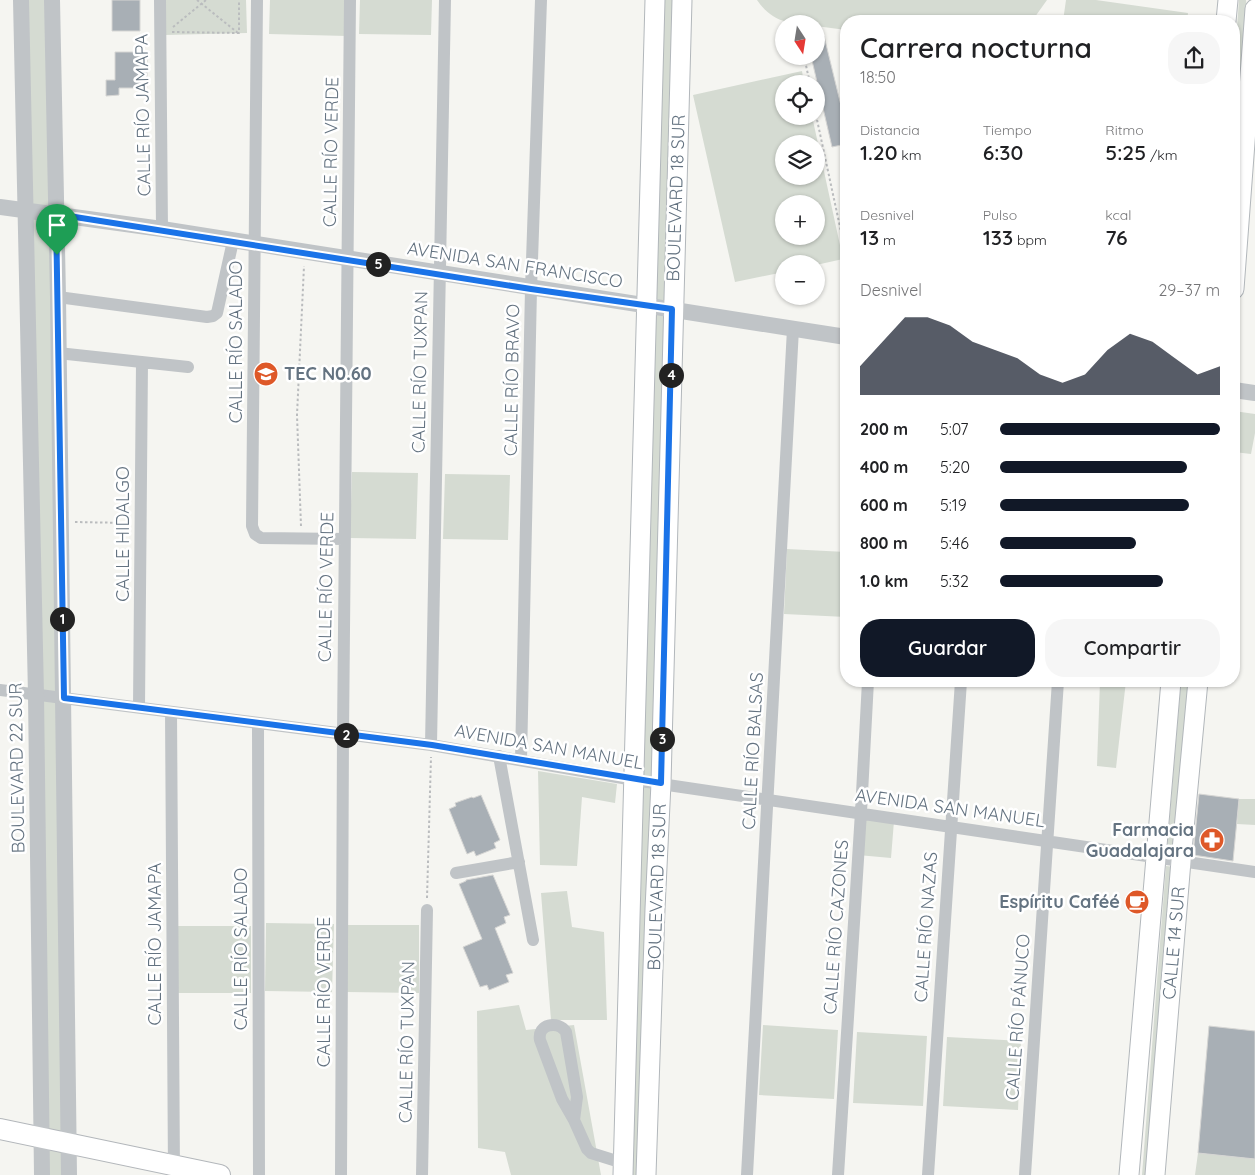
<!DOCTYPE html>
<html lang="es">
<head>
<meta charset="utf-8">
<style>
  :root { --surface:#fff; --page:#f6f6f6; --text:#202124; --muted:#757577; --accent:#111827 }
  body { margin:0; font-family:Quicksand,sans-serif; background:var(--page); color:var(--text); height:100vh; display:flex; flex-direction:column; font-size:19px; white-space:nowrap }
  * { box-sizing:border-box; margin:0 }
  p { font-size:16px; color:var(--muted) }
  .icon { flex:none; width:28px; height:28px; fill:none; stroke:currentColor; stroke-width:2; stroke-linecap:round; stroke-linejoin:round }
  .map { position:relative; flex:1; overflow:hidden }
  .side { position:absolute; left:840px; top:15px; width:400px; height:672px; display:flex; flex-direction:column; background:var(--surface); border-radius:20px; box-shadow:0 1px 4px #0004 }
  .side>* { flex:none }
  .needle { width:32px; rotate:168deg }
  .buttons { position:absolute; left:775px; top:15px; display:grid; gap:10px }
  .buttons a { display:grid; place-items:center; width:50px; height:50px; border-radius:50%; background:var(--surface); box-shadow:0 1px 4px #0004; font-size:25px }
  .pin { position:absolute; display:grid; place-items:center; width:42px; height:42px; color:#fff; margin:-51px -21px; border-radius:50% 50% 50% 0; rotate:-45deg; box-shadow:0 0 5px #0007 }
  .pin .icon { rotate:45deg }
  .km { position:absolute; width:25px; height:25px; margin:-12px; border-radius:50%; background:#222; color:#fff; font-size:14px; line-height:25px; text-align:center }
  .round { display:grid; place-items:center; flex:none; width:52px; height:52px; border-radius:20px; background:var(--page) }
  .head { display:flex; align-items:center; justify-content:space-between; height:85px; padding:0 20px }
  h1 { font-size:28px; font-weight:600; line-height:38px }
  .figures { display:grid; grid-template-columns:repeat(3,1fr); gap:8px; height:85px; padding:5px 20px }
  .figures div { display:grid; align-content:center }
  .figures b { font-size:21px; font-weight:600 }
  .figures small { font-size:14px; font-weight:400 }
  .figures p { font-size:14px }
  .chart { height:140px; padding:10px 20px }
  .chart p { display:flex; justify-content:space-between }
  .chart svg { width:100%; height:90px; margin-top:5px; fill:var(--accent); opacity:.7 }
  .action { display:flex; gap:10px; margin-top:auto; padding:10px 20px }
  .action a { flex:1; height:58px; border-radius:20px; background:var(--accent); color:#fff; font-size:20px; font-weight:600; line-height:58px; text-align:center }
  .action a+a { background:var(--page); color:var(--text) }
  ul { padding:0 20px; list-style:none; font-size:16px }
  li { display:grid; grid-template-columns:80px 60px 1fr; align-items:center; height:38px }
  li i { height:12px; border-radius:6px; background:var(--accent) }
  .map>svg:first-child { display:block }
  .green { fill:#d5dbd2; fill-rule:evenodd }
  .building { fill:#a8afb5; stroke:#d6d6d4 }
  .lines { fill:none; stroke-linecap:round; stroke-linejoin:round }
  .secondary-casing { stroke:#b2b7bb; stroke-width:21 }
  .primary-casing { stroke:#b3b7bb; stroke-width:22 }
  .path { stroke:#babcbe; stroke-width:2; stroke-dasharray:2.5 2.5; stroke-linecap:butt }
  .minor { stroke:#c0c4c7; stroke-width:12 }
  .tertiary { stroke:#c0c4c7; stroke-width:16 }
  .secondary { stroke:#fff; stroke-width:19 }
  .primary { stroke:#fff; stroke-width:20 }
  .route-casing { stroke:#fff; stroke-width:10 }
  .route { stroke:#1a73e8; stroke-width:6 }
  .labels { text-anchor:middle; stroke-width:5; stroke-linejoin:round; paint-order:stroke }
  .street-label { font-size:18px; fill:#647381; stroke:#fff }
  .poi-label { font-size:18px; font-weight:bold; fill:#647381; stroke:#fff; text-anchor:end }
</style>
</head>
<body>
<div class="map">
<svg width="1255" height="1175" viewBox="0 0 1255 1175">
  <rect width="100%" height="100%" fill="#f5f5f1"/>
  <!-- green -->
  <path class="green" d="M21 0H52L69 1137 42 1131Z
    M164 0H246L247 33 165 35Z
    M270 0H348L347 36 269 34Z
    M360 0H432L431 35 359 34Z
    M655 0H683L646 1175H623Z
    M757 0H1047L1032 21H846V30L816 26V24C790 24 773 23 757 0Z
    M1066 0H1096L1188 13 1187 21H1063Z
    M1239 0H1246L1249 36 1234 211V69Z
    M802 71 804 84H784V116H812L843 259 816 265V264H784V272L735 282 693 95ZM784 144H816V176H784ZM784 204H816V236H784Z
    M1234 411 1255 414V433L1251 454 1234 452Z
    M352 472 418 473 416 539 350 538Z
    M445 474 510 475 508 540 443 539Z
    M787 549 846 552V617L784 614Z
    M1100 681H1126L1116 768 1097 766Z
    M1181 681H1192L1177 851 1167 850Z
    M538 771 617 784 615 803 582 797 577 866 540 865Z
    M1239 799H1255V825L1237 824Z
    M861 818 894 821 891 858 858 855Z
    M1166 866 1175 867 1149 1175H1142Z
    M567 891 572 927 604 932 607 1020H551L541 893Z
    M266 923 334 924 332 992 265 991Z
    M347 925H419V993L347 992Z
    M176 926H251V993H177Z
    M519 1005 526 1030 574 1025 601 1175H511L505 1152 478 1148 477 1011Z
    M763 1025 838 1030 834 1099 759 1095Z
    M857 1032 927 1036 923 1106 853 1103Z
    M947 1037 1021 1041 1018 1110 943 1106Z
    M49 1146 62 1150V1175H49Z
    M1198 1153 1255 1159V1175H1195Z"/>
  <!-- building -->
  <path class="building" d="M112 0H140V31H112Z
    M824 36 846 126V144L832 147 811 56H816V38Z
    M115 52H147V88H119V95L106 96V80H115Z
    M1199 794 1239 799 1233 861 1193 855Z
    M481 795 500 840 494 843 496 848 476 856 474 851 467 854 449 809 456 806 455 803 472 797 473 798Z
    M493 875 510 915 504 917 506 923 495 928 513 973 506 975 509 982 489 990 487 985 480 987 463 947 482 939 459 884 466 881V880Z
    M1209 1026 1255 1031V1159L1198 1153Z"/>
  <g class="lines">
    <defs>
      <path id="secondary" d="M1226 21 1228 0
        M1234 289 1255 9
        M623 1175 655 0
        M646 1175 655 909 661 783 682 0
        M1129 1175 1171 681
        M1155 1175 1181 861 1198 681"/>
      <path id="primary" d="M0 1129 220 1175"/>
    </defs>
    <!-- secondary casing -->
    <use href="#secondary" class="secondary-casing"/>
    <!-- primary casing -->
    <use href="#primary" class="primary-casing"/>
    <!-- path -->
    <path class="path" d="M197 0 238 33
      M173 27 206 0
      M172 32 239 33V0
      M804 56 810 84
      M816 115 846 255
      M75 522 128 523
      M301 526 297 415 304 266
      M427 898 431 757"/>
    <!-- minor -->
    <path class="minor" d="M160 0 162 229
      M257 0 252 526 255 534 261 538 344 539
      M58 297 207 317 213 316 217 313 233 241
      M58 353 188 367
      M0 690 431 745 634 780 1255 872
      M139 707 142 362
      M171 712 174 1173
      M258 723 259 1175
      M431 745 445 0
      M499 756 533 940
      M521 760 531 289 541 0
      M456 873 519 862
      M574 1120 577 1097 566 1032C558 1020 537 1024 540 1040L562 1099 574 1120 587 1149 591 1153 623 1163
      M341 1175 343 735 350 0
      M422 1175 427 910
      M747 1175 793 329
      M838 1175 861 812 868 681
      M928 1175 961 681
      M1025 1175 1058 681"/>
    <!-- tertiary -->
    <path class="tertiary" d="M21 0 36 695 42 1175
      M52 0 58 297 69 1175
      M0 207 162 229 846 337
      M1234 390 1255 393"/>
    <!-- secondary -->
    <use href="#secondary" class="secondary"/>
    <!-- primary -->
    <use href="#primary" class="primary"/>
  </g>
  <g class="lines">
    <defs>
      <path id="route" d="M56 214 531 289 672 309 661 783 432 745 64 698Z"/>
    </defs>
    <!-- route casing -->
    <use href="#route" class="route-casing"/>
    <!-- route -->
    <use href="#route" class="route"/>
  </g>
  <!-- icons -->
  <defs>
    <symbol id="school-disc" viewBox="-11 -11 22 22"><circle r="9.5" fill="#de5828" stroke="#fff"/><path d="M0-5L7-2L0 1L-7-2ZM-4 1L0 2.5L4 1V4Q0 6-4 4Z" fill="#fff"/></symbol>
    <symbol id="pharmacy-disc" viewBox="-11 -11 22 22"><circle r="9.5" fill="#de5828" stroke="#fff"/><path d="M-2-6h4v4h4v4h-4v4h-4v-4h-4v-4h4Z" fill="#fff"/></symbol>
    <symbol id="cafe-disc" viewBox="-11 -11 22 22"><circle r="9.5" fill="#de5828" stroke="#fff"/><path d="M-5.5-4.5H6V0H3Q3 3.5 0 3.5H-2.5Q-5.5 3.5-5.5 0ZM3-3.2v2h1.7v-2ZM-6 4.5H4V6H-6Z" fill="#fff"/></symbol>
  </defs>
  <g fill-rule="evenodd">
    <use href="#school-disc" x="252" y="360" width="28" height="28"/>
    <use href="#pharmacy-disc" x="1198" y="826" width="28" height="28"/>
    <use href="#cafe-disc" x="1123" y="888" width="28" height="28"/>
  </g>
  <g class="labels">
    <!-- street labels -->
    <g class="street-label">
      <text transform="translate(143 115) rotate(-91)" y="6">CALLE RÍO JAMAPA</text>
      <text transform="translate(331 152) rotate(-89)" y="6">CALLE RÍO VERDE</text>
      <text transform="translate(676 198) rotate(-88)" y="6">BOULEVARD 18 SUR</text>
      <text transform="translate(515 265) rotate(9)" y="6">AVENIDA SAN FRANCISCO</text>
      <text transform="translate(236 342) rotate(-90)" y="6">CALLE RÍO SALADO</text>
      <text transform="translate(420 372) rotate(-89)" y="6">CALLE RÍO TUXPAN</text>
      <text transform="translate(512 380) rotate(-89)" y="6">CALLE RÍO BRAVO</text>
      <text transform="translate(123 534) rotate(-90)" y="6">CALLE HIDALGO</text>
      <text transform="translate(326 587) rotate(-89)" y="6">CALLE RÍO VERDE</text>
      <text transform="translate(549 747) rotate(10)" y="6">AVENIDA SAN MANUEL</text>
      <text transform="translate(753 751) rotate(-87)" y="6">CALLE RÍO BALSAS</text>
      <text transform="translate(17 768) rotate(-91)" y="6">BOULEVARD 22 SUR</text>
      <text transform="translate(950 808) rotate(8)" y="6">AVENIDA SAN MANUEL</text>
      <text transform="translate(657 887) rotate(-88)" y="6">BOULEVARD 18 SUR</text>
      <text transform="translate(836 927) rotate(-86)" y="6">CALLE RÍO CAZONES</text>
      <text transform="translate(926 927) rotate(-86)" y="6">CALLE RÍO NAZAS</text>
      <text transform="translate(1174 943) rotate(-85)" y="6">CALLE 14 SUR</text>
      <text transform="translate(155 944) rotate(-90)" y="6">CALLE RÍO JAMAPA</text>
      <text transform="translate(241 949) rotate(-90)" y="6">CALLE RÍO SALADO</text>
      <text transform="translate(324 992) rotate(-90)" y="6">CALLE RÍO VERDE</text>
      <text transform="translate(1018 1017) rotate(-86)" y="6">CALLE RÍO PÁNUCO</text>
      <text transform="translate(407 1042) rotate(-89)" y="6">CALLE RÍO TUXPAN</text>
    </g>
    <!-- poi labels -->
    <g class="poi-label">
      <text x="284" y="380" text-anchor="start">TEC N0.60</text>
      <text x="1194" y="836">Farmacia<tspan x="1194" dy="21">Guadalajara</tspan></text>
      <text x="1120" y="908">Espíritu Caféé</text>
    </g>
  </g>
</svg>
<div class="buttons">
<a><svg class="needle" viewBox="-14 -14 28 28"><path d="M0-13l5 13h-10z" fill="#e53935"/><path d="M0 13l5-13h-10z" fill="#757577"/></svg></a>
<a><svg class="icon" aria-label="locate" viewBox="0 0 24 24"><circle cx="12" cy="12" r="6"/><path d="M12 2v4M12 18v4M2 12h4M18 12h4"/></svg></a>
<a><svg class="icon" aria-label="layers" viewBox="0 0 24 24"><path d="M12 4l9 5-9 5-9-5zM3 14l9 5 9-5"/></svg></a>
<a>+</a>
<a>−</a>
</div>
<div class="pin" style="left:57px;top:255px;background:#1e9e55"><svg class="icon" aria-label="arrive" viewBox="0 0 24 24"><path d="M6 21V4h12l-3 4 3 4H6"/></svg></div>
<b class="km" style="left:62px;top:619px">1</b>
<b class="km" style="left:346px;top:735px">2</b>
<b class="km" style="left:662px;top:739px">3</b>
<b class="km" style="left:671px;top:375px">4</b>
<b class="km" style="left:378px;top:264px">5</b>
<section class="side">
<div class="head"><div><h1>Carrera nocturna</h1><p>18:50</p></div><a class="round"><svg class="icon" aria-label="share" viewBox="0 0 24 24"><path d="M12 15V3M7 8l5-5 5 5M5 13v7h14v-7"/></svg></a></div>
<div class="figures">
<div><p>Distancia</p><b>1.20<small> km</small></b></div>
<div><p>Tiempo</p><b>6:30</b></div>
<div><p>Ritmo</p><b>5:25<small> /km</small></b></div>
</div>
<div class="figures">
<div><p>Desnivel</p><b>13<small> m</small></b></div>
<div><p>Pulso</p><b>133<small> bpm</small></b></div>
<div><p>kcal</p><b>76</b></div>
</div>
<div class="chart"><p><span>Desnivel</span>29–37 m</p>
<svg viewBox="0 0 160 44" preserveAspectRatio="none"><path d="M0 44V30L10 18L20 6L30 6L40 10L50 18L60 22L70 26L80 34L90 38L100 34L110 22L120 14L130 18L140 26L150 34L160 30V44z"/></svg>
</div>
<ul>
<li><b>200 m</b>5:07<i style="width:100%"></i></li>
<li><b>400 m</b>5:20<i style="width:85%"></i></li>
<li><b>600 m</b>5:19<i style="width:86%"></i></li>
<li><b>800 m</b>5:46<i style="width:62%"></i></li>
<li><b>1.0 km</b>5:32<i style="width:74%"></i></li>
</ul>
<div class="action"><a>Guardar</a><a>Compartir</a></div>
</section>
</div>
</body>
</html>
